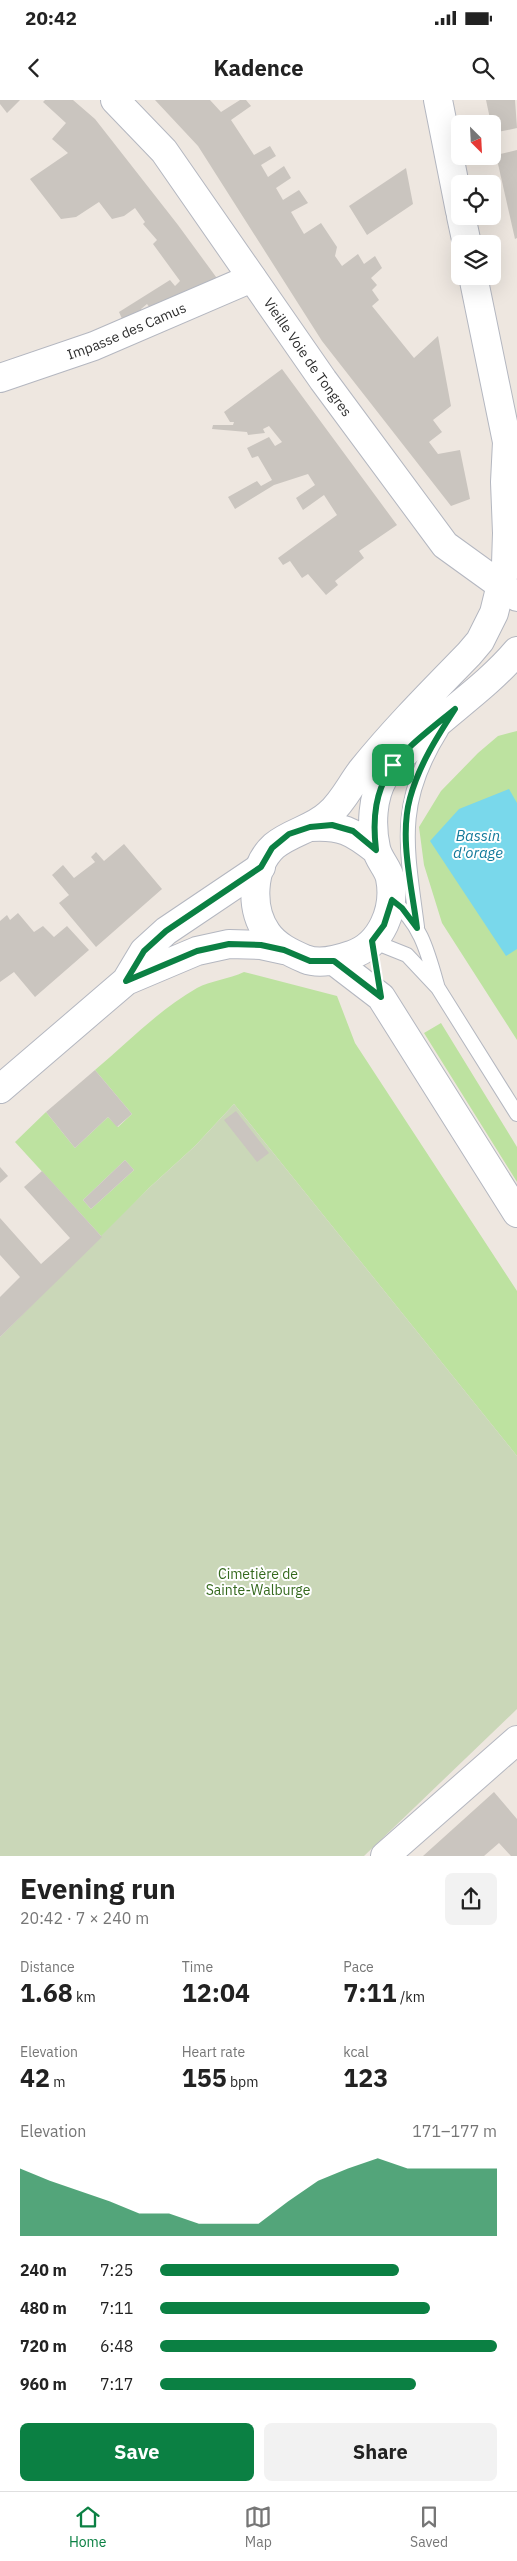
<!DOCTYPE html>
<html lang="en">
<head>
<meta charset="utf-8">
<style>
  :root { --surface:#fff; --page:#f2f2f2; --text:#222; --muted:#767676; --line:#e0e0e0; --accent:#0b8043 }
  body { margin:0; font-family:"IBM Plex Sans",sans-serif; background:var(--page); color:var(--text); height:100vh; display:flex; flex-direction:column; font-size:19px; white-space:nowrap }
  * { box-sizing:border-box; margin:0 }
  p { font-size:16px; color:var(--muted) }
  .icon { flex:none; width:28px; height:28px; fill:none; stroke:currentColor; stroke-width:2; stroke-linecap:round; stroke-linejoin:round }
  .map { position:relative; height:1756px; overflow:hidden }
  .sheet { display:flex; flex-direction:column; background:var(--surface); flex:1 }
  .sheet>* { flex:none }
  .needle { width:32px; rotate:156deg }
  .tools { position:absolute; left:451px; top:15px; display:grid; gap:10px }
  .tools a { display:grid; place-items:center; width:50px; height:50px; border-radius:8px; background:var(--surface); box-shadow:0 5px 20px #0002; font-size:25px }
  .pin { position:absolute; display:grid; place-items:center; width:42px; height:42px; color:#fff; margin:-21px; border-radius:10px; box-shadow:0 2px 8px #0006 }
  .round { display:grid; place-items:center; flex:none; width:52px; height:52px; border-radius:8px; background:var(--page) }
  .overview { display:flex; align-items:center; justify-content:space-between; height:85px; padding:0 20px }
  h1 { font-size:28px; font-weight:700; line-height:38px }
  .metrics { display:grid; grid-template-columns:repeat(3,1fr); gap:8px; height:85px; padding:5px 20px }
  .metrics div { display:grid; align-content:center }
  .metrics b { font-size:25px; font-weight:700 }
  .metrics small { font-size:14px; font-weight:400 }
  .metrics p { font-size:14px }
  .chart { height:140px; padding:10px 20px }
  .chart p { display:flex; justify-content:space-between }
  .chart svg { width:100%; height:90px; margin-top:5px; fill:var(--accent); opacity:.7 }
  .button { display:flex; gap:10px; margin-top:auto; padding:10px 20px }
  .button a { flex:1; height:58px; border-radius:8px; background:var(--accent); color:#fff; font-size:20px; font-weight:700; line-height:58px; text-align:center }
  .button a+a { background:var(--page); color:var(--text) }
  ul { padding:0 20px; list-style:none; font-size:16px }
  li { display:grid; grid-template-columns:80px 60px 1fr; align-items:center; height:38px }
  li i { height:12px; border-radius:6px; background:var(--accent) }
  .status { display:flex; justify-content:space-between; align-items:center; height:35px; padding:0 25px; background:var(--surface); direction:ltr }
  .status svg { height:14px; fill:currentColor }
  header { display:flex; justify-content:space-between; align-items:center; height:65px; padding:0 20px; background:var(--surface); font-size:22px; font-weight:700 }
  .dock { display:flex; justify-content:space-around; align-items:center; height:70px; border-top:1px solid var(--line); background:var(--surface); font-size:14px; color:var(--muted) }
  .dock a { display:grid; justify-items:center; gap:2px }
  .dock .on { color:var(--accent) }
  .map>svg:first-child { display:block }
  .green { fill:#bde2a0; fill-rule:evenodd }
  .cemetery { fill:#cad7b8 }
  .water { fill:#79d8eb }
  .building { fill:#cac5bf }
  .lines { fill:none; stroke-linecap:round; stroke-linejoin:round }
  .service-casing { stroke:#b4b7c0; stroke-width:16 }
  .minor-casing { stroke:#b4b7c0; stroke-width:30 }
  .tertiary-casing { stroke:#b4b7c0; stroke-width:30 }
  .secondary-casing { stroke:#b4b7c0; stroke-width:30 }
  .service { stroke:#fff; stroke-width:14 }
  .minor { stroke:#fff; stroke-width:28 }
  .tertiary { stroke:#fff; stroke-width:28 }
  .secondary { stroke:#fff; stroke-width:28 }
  .route-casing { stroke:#fff; stroke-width:10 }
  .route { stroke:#0b8043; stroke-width:6 }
  .labels { text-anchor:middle; stroke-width:4; stroke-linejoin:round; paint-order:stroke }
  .street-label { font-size:14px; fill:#2d2d2d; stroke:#fff }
  .park-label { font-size:14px; fill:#35691e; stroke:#fff }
  .water-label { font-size:15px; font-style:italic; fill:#137a9b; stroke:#fff }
</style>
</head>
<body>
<div class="status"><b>20:42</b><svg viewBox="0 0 49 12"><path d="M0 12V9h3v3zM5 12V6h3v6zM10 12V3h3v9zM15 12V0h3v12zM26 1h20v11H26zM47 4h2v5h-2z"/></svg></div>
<header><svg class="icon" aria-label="back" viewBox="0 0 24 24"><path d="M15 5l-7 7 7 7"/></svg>Kadence<svg class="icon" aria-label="search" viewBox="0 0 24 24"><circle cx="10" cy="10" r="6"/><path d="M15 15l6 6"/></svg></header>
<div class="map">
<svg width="517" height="1756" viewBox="0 0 517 1756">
  <rect width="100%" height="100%" fill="#eee7e0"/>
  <!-- green -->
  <path class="green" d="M517 631V940L442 823 424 765 419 727 441 691 478 653 498 636Z
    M244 872 337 896 355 943 517 1191V1356L234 1004 195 1046 149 1088 102 1137 15 1042 46 1012 75 1048 108 1017 118 1027 132 1014 95 970C128 942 160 909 197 888 210 881 229 879 244 872ZM125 1060 134 1070 91 1109 83 1100Z
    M441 923 517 1047V1082L424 933Z"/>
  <!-- cemetery -->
  <path class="cemetery" d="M234 1004 517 1356V1609L364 1756H0V1237L149 1088 195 1046Z"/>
  <!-- water -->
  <path class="water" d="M509 689 517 703V849L506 856 430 741 459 709Z"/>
  <!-- building -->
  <path class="building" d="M0 0H20L7 13 0 4Z
    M45 0H73L95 19 178 125 219 181 153 212 147 204 141 209 144 215 123 221 119 212 170 180 175 186 180 181 153 144 157 140 143 124 145 122 135 108 124 116 112 119 99 102 76 117 61 119 30 79 68 53 52 39 66 23 43 2Z
    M155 0H210L221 12 240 0H246L251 6 231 20 254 55 270 46 276 56 261 65 268 77 284 66 291 78 276 88 283 100 299 90 308 103 291 112 304 134 321 123 337 147 335 156 342 166 358 154 364 164 375 156 382 168 371 178 377 185 372 190 379 200 372 206 414 258 438 236 451 306 433 320 442 332 429 342 438 354 460 350 470 399 451 406 322 241 198 46Z
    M486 0H515L517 28 493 33Z
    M517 50V138L515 139 496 55Z
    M406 68 413 104 367 135 349 106Z
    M282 269 397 425 359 451 364 458 335 481 338 485 326 495 308 474 302 478 290 461 283 465 278 458 337 415 324 395 303 410 296 398 315 385 308 374 274 385 235 409 228 397 257 381 261 386 272 380 258 356 252 358 247 348 269 337 275 346 282 342 269 326 263 329 265 333 248 335 247 332 212 329 213 325H233L234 322H230L224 312Z
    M124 744 162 789 96 847 59 803 69 795 52 775 63 765 74 778 95 762 91 757 96 752 104 761Z
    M18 813 34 832 43 826 54 837 67 826 89 850 35 897 14 872 0 882V821L7 815 10 820Z
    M95 970 132 1014 117 1027 108 1017 75 1048 46 1012Z
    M236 1011 269 1053 257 1062 224 1020Z
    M125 1060 134 1070 91 1109 83 1100Z
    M0 1067 8 1076 0 1083Z
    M42 1071 102 1137 0 1237V1197L20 1177 0 1155V1118L41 1164 70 1138 24 1087Z
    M494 1692 517 1719V1756H511L499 1743 484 1756H423Z"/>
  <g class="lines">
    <defs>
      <path id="service" d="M392 801C420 821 428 853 437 885
        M417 827C407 748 395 704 441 631
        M372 841 407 855 438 888 517 1014"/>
      <g id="minor">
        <path id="s1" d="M115 0 164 51 323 280 445 445 517 497"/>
        <path id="s2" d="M0 278 94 246 252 178"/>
        <path d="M385 1756 517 1640"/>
      </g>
      <path id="tertiary" d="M126 881 144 851 166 831 261 767
        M0 989 126 881 197 851 229 844 261 845 284 850"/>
      <path id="secondary" d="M438 0 460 111
        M461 116 467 144
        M473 176 507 342 505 382 507 433 506 464 494 513 480 541 469 554C433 591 395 629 362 670 351 684 343 702 329 714 313 729 291 732 274 746 251 767 250 809 267 833 276 846 291 853 305 859 320 865 337 860 351 855 382 845 396 808 390 778 388 768 378 759 376 748 371 726 372 697 384 677 390 667 399 659 407 651 441 616 485 589 517 551
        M310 727C341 725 352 731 376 750
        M334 861 381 897 517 1113"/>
    </defs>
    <!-- service casing -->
    <use href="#service" class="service-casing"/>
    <!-- minor casing -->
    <use href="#minor" class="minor-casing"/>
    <!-- tertiary casing -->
    <use href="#tertiary" class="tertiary-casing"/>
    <!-- secondary casing -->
    <use href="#secondary" class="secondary-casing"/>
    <!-- service -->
    <use href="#service" class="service"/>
    <!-- minor -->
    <use href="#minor" class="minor"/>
    <!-- tertiary -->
    <use href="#tertiary" class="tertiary"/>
    <!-- secondary -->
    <use href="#secondary" class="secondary"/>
  </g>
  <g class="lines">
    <defs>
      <path id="route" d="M455 609C437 637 419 665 410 698 399 738 412 787 417 828L402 808 392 800 384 825 372 841 381 897 334 861H310L284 850 261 845 229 844 197 851 126 881 144 851 166 831 261 767 272 748 289 734 310 727 332 725 353 731 376 750C367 674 401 653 455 609Z"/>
    </defs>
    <!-- route casing -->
    <use href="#route" class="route-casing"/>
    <!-- route -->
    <use href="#route" class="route"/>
  </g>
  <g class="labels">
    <!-- street labels -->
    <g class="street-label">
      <text dy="5" stroke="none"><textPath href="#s2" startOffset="135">Impasse des Camus</textPath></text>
      <text dy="5" stroke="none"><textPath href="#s1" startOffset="322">Vieille Voie de Tongres</textPath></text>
    </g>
    <!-- park labels -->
    <g class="park-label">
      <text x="258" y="1479">Cimetière de<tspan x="258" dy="16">Sainte-Walburge</tspan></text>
    </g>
    <!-- water labels -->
    <g class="water-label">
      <text x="478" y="741">Bassin<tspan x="478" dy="17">d'orage</tspan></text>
    </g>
  </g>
</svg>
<div class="tools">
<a><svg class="needle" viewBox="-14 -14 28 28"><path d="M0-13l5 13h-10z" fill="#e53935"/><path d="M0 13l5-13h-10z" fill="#767676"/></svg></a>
<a><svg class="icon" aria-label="locate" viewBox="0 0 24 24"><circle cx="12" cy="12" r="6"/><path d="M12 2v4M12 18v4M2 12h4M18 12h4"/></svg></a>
<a><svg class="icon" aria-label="layers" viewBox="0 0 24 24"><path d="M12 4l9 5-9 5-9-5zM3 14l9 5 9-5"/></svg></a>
</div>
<div class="pin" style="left:393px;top:665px;background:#1e9e55"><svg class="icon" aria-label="arrive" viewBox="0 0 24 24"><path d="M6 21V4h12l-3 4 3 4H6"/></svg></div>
</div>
<section class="sheet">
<div class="overview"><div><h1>Evening run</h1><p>20:42 · 7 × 240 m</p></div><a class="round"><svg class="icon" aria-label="share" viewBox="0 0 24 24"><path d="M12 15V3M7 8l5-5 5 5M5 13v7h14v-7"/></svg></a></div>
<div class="metrics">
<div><p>Distance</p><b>1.68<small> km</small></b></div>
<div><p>Time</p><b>12:04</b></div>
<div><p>Pace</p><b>7:11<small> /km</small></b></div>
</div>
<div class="metrics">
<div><p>Elevation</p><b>42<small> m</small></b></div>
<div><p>Heart rate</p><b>155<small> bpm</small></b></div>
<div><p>kcal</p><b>123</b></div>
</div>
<div class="chart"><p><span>Elevation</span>171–177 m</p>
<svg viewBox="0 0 160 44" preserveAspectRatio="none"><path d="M0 44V11L10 17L20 22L30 27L40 33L50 33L60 38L70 38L80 38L90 27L100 17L110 11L120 6L130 11L140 11L150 11L160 11V44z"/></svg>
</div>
<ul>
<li><b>240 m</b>7:25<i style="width:71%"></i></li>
<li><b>480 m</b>7:11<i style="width:80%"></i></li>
<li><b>720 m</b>6:48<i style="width:100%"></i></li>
<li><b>960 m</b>7:17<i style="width:76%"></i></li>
</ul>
<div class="button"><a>Save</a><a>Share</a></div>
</section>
<nav class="dock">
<a class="on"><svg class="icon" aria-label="home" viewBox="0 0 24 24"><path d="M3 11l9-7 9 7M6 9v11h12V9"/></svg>Home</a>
<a><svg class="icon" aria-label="map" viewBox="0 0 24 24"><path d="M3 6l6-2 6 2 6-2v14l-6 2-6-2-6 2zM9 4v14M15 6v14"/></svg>Map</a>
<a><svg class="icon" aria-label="saved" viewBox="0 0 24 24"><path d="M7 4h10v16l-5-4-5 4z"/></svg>Saved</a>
</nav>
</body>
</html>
